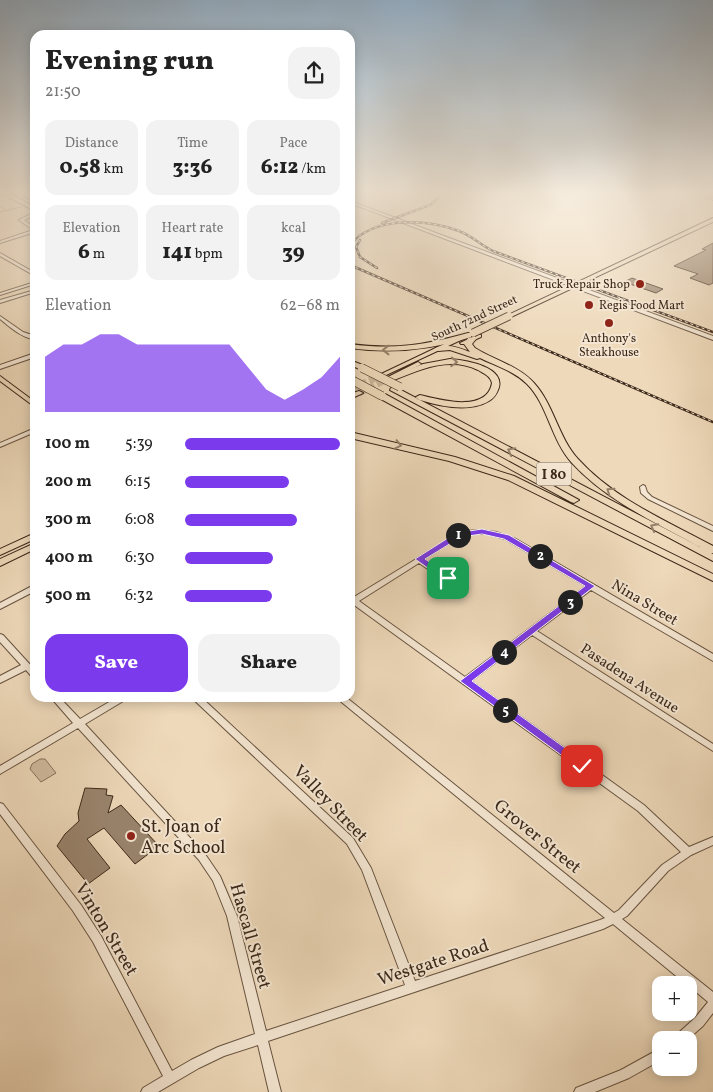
<!DOCTYPE html>
<html lang="en">
<head>
<meta charset="utf-8">
<style>
  :root { --surface:#fff; --page:#f2f2f2; --text:#222; --muted:#767676; --accent:#7c3aed }
  body { margin:0; font-family:Vollkorn,serif; background:var(--page); color:var(--text); height:100vh; display:flex; flex-direction:column; font-size:19px; white-space:nowrap }
  * { box-sizing:border-box; margin:0 }
  p { font-size:16px; color:var(--muted) }
  .icon { flex:none; width:28px; height:28px; fill:none; stroke:currentColor; stroke-width:2; stroke-linecap:round; stroke-linejoin:round }
  .map { position:relative; flex:1; overflow:hidden }
  .sheet { position:absolute; left:30px; top:30px; width:325px; height:672px; display:flex; flex-direction:column; background:var(--surface); border-radius:15px; box-shadow:0 2px 12px #0003 }
  .sheet>* { flex:none }
  .fabs { position:absolute; left:652px; top:976px; display:grid; gap:10px }
  .fabs a { display:grid; place-items:center; width:45px; height:45px; border-radius:10px; background:var(--surface); box-shadow:0 2px 12px #0003; font-size:25px }
  .pin { position:absolute; display:grid; place-items:center; width:42px; height:42px; color:#fff; margin:-21px; border-radius:10px; box-shadow:0 2px 8px #0006 }
  .km { position:absolute; width:25px; height:25px; margin:-12px; border-radius:50%; background:#222; color:#fff; font-size:14px; line-height:25px; text-align:center }
  .round { display:grid; place-items:center; flex:none; width:52px; height:52px; border-radius:15px; background:var(--page) }
  .head { display:flex; align-items:center; justify-content:space-between; height:85px; padding:0 15px }
  h1 { font-size:28px; font-weight:800; line-height:38px }
  .stats { display:grid; grid-template-columns:repeat(3,1fr); gap:8px; height:85px; padding:5px 15px }
  .stats div { display:grid; align-content:center; border-radius:12px; background:var(--page); text-align:center }
  .stats b { font-size:21px; font-weight:800 }
  .stats small { font-size:14px; font-weight:400 }
  .stats p { font-size:14px }
  .chart { height:140px; padding:10px 15px }
  .chart p { display:flex; justify-content:space-between }
  .chart svg { width:100%; height:90px; margin-top:5px; fill:var(--accent); opacity:.7 }
  .primary-button { display:flex; gap:10px; margin-top:auto; padding:10px 15px }
  .primary-button a { flex:1; height:58px; border-radius:15px; background:var(--accent); color:#fff; font-size:20px; font-weight:800; line-height:58px; text-align:center }
  .primary-button a+a { background:var(--page); color:var(--text) }
  ul { padding:0 15px; list-style:none; font-size:16px }
  li { display:grid; grid-template-columns:80px 60px 1fr; align-items:center; height:38px }
  li i { height:12px; border-radius:6px; background:var(--accent) }
  .map>svg:first-child { display:block }
  .green { fill:#d0bb9f; stroke:#86725c }
  .lines { fill:none; stroke-linecap:round; stroke-linejoin:round }
  .stream { stroke:#826e59; stroke-width:1 }
  .building { fill:#99846d; stroke:#3c2819 }
  .major-tunnel { stroke:#cab69a; stroke-width:7; stroke-dasharray:7 3; stroke-linecap:butt }
  .minor-casing { stroke:#685441; stroke-width:2 }
  .major-casing { stroke:#3c2819; stroke-width:2 }
  .highway-casing { stroke:#3c2819; stroke-width:2 }
  .minor { fill:#f4e6d2; fill-rule:evenodd }
  .major { fill:#eed9ba; fill-rule:evenodd }
  .highway { fill:#eed9ba; fill-rule:evenodd }
  .rail-casing { stroke:#3c2819; stroke-width:2.5 }
  .rail { stroke:#f4e6d2; stroke-width:1; stroke-dasharray:3; stroke-linecap:butt }
  .major-bridge-casing { stroke:#3c2819; stroke-width:9; stroke-linecap:butt }
  .highway-bridge-casing { stroke:#3c2819; stroke-width:9; stroke-linecap:butt }
  .major-bridge { stroke:#eed9ba; stroke-width:7 }
  .highway-bridge { stroke:#eed9ba; stroke-width:8 }
  .oneway { stroke:#95806a }
  .route { fill:#7c3aed; stroke:#fff }
  .poi-dot { fill:#8f2418; stroke:#f4e6d2; stroke-width:2 }
  .labels { text-anchor:middle; stroke-width:4; stroke-linejoin:round; paint-order:stroke }
  .far-poi-label { font-size:12px; fill:#3c2819; stroke:#f4e6d2; text-anchor:end }
  .far-street-label { font-size:12px; fill:#3c2819; stroke:#f4e6d2 }
  .shield { fill:#f4e6d2; stroke:#736150; stroke-width:1 }
  .shield-label { font-size:14px; font-weight:bold; fill:#3c2819 }
  .street-label { font-size:15px; fill:#3c2819; stroke:#f4e6d2 }
  .near-street-label { font-size:18px; fill:#3c2819; stroke:#f4e6d2 }
  .near-poi-label { font-size:18px; fill:#3c2819; stroke:#f4e6d2; text-anchor:start }
</style>
</head>
<body>
<div class="map">
<svg width="713" height="1092" viewBox="0 0 713 1092">
  <rect width="100%" height="100%" fill="#eed9ba"/>
  <filter id="stains"><feTurbulence type="fractalNoise" baseFrequency=".004" numOctaves="4"/><feColorMatrix values="0 0 0 0 .2 0 0 0 0 .09 0 0 0 0 .02 0 0 0 .5 -.17"/></filter>
  <radialGradient id="worn" r=".72"><stop offset=".6" stop-color="#630" stop-opacity="0"/><stop offset="1" stop-color="#630" stop-opacity=".3"/></radialGradient>
  <!-- green -->
  <path class="green" d="M40 759H45L56 773 41 782 30 769 32 764Z"/>
  <g class="lines">
    <!-- stream -->
    <path class="stream" d="M0 206 8 211
      M0 212 21 207"/>
  </g>
  <!-- building -->
  <path class="building" d="M713 243V283L709 285 690 278 698 274 674 266 706 250 702 249Z
    M632 278 663 289 656 293 624 282Z
    M85 788 107 789 106 795 113 796 108 813 121 805 159 846 135 864 104 828 87 839 110 868 88 884 57 846 65 834 79 821 78 813Z"/>
  <g class="lines">
    <!-- major-tunnel -->
    <path class="major-tunnel" d="M351 389 382 375
      M359 393 389 378"/>
    <defs>
      <path id="minor" d="M683 191H689L713 198V200Z
        M350 201 713 336V340L350 203Z
        M33 213H35V215L24 220 35 228V232L0 243V241L33 230 19 220Z
        M0 253 35 273V276L0 256Z
        M35 282V284L0 295V293Z
        M35 290V292L0 303V300Z
        M0 316 23 332 35 336V340C21 337 11 328 0 319Z
        M35 353V357L0 369V365Z
        M35 428V432L0 447V443Z
        M643 485 645 486 647 492 652 497 713 526V531L648 499 641 493 640 487Z
        M480 530 496 532 516 539 713 654V661L591 590 537 631 713 744V751L532 635 471 681 644 805 689 847 713 837V845L691 855 668 871 627 916 622 919 713 992V1013L703 1026 687 1040H673L675 1036 695 1018 708 1002 689 986V985H687L613 924 603 929 268 1041 281 1092H269L258 1045 224 1056 199 1068 158 1092H141L143 1088 163 1076 93 942 73 911 0 814V803L3 804 81 905 101 936 172 1071 191 1060 218 1047 255 1034 227 916 213 881 199 860 78 728 0 774V766L73 723 53 700 52 698H60L80 719 116 698H126L125 700 85 724 205 854 220 876 237 916 266 1031 405 985 362 870 347 844 194 700 193 698H202L353 838 371 868 415 981 600 920 605 918 339 700 338 698H347L614 913 619 910 662 865 681 852 638 811 350 602V596L354 597 457 534 466 531ZM473 534H487L505 539 586 586 465 677 359 601 419 563 455 588H461L462 586 461 584 424 559 461 536Z
        M32 586H35V591L0 609V603Z
        M0 634 3 635 35 670V678L32 677 26 670 0 683V676L21 665 0 642Z
        M661 1048V1060L629 1078 595 1092H574L576 1088 621 1070Z"/>
      <path id="major" d="M713 218V222L511 317 506 316Z
        M479 334 481 335V337L465 344H461L460 343Z
        M461 336 464 338 463 339 384 376H380L379 375Z
        M418 362 421 364 420 365 393 378 391 379 388 377Z
        M0 376 35 402V407L0 381Z
        M350 387 353 388V390L350 391Z
        M359 391 363 393 361 394 350 399V394Z
        M35 533V539L0 555V549Z
        M35 543V549L0 566V559Z"/>
      <path id="highway" d="M0 191H5L35 207V211L0 193Z
        M15 191H22L35 198V202Z
        M468 333H471V337C430 350 392 354 350 348V344C395 350 425 345 468 333Z
        M469 337 476 339 472 344 475 348C494 360 519 366 534 383 554 405 558 437 578 459 614 499 667 521 713 546V553H711L713 554V561L390 390 391 388H397L700 547C656 523 607 501 572 463 551 440 548 405 527 384 514 371 496 366 480 358L477 359 450 350 438 351 434 349C445 342 459 348 470 352L464 344Z
        M450 359C465 360 508 367 498 390 496 395 494 398 489 401 469 413 438 406 417 399L416 397 420 395C440 400 487 413 492 383 490 376 485 374 478 370 450 356 421 369 394 380H391L387 378 423 364Z
        M350 360 365 366 366 368 362 370 350 365Z
        M379 394H385L579 500 574 503 571 502 379 398Z
        M350 432 455 457 514 476 713 574V581L508 480 449 461 350 438Z"/>
    </defs>
    <!-- minor casing -->
    <use href="#minor" class="minor-casing"/>
    <!-- major casing -->
    <use href="#major" class="major-casing"/>
    <!-- highway casing -->
    <use href="#highway" class="highway-casing"/>
    <!-- minor -->
    <use href="#minor" class="minor"/>
    <!-- major -->
    <use href="#major" class="major"/>
    <!-- highway -->
    <use href="#highway" class="highway"/>
    <defs>
      <path id="rail" d="M382 223 430 205 438 198
        M360 240 356 247 360 257 377 268
        M350 245C373 216 427 219 459 231 472 236 481 245 493 251L713 332
        M350 265 713 422"/>
    </defs>
    <!-- rail casing -->
    <use href="#rail" class="rail-casing"/>
    <!-- rail -->
    <use href="#rail" class="rail"/>
    <defs>
      <path id="major-bridge" d="M473 333 509 316"/>
      <path id="highway-bridge" d="M362 368 400 387
        M350 379 382 396"/>
    </defs>
    <!-- major-bridge casing -->
    <use href="#major-bridge" class="major-bridge-casing"/>
    <!-- highway-bridge casing -->
    <use href="#highway-bridge" class="highway-bridge-casing"/>
    <!-- major-bridge -->
    <use href="#major-bridge" class="major-bridge"/>
    <!-- highway-bridge -->
    <use href="#highway-bridge" class="highway-bridge"/>
  </g>
  <!-- one-way arrows -->
  <defs><path id="oneway-chevron" d="M-2-3.5L2.5 0L-2 3.5" fill="none" stroke-width="1.6" stroke-linecap="round" stroke-linejoin="round" transform="scale(1.25)"/></defs>
  <g class="oneway">
    <use href="#oneway-chevron" transform="translate(386 350) rotate(-180)"/>
    <use href="#oneway-chevron" transform="translate(454 362) rotate(4)"/>
    <use href="#oneway-chevron" transform="translate(398 445) rotate(13)"/>
    <use href="#oneway-chevron" transform="translate(511 451) rotate(-152)"/>
    <use href="#oneway-chevron" transform="translate(610 491) rotate(-145)"/>
    <use href="#oneway-chevron" transform="translate(654 527) rotate(-152)"/>
  </g>
  <!-- sky -->
  <linearGradient id="sky" x2="0" y2="1"><stop stop-color="#92abc0"/><stop offset="0.56" stop-color="#f7eee0"/><stop offset="1" stop-color="#f7eee0" stop-opacity="0"/></linearGradient>
  <rect width="713" height="344" fill="url(#sky)"/>
  <!-- route -->
  <path class="route" d="M482 529 509 535 595 586 472 681 586 763 587 766 586 768H579L460 681 585 586 504 539 482 534 461 537 425 559 451 576V580H445L415 559 456 533Z"/>
  <!-- markers -->
  <g class="poi-dot">
    <circle cx="640" cy="284" r="5"/>
    <circle cx="589" cy="305" r="5"/>
    <circle cx="609" cy="323" r="5"/>
    <circle cx="131" cy="836" r="5"/>
  </g>
  <g class="labels">
    <!-- far-poi labels -->
    <g class="far-poi-label">
      <text x="630" y="288">Truck Repair Shop</text>
      <text x="599" y="309" text-anchor="start">Regis Food Mart</text>
      <text x="609" y="342" text-anchor="middle">Anthony's<tspan x="609" dy="14">Steakhouse</tspan></text>
    </g>
    <!-- far-street labels -->
    <g class="far-street-label">
      <text transform="translate(474 318) rotate(-25)" y="4">South 72nd Street</text>
    </g>
    <!-- shield labels -->
    <rect class="shield" x="536.5" y="462.5" width="35" height="23" rx="4"/>
    <g class="shield-label">
      <text x="554" y="479">I 80</text>
    </g>
    <!-- street labels -->
    <g class="street-label">
      <text transform="translate(645 602) rotate(31)" y="5">Nina Street</text>
      <text transform="translate(630 678) rotate(33)" y="5">Pasadena Avenue</text>
    </g>
    <!-- near-street labels -->
    <g class="near-street-label">
      <text transform="translate(331 803) rotate(46)" y="6">Valley Street</text>
      <text transform="translate(538 836) rotate(39)" y="6">Grover Street</text>
      <text transform="translate(107 929) rotate(59)" y="6">Vinton Street</text>
      <text transform="translate(251 936) rotate(74)" y="6">Hascall Street</text>
      <text transform="translate(433 962) rotate(-18)" y="6">Westgate Road</text>
    </g>
    <!-- near-poi labels -->
    <g class="near-poi-label">
      <text x="141" y="832">St. Joan of<tspan x="141" dy="21">Arc School</tspan></text>
    </g>
  </g>
  <rect width="100%" height="100%" filter="url(#stains)"/>
  <rect width="100%" height="100%" fill="url(#worn)"/>
</svg>
<div class="fabs">
<a>+</a>
<a>−</a>
</div>
<div class="pin" style="left:448px;top:578px;background:#1e9e55"><svg class="icon" aria-label="arrive" viewBox="0 0 24 24"><path d="M6 21V4h12l-3 4 3 4H6"/></svg></div>
<div class="pin" style="left:582px;top:766px;background:#d93025"><svg class="icon" aria-label="check" viewBox="0 0 24 24"><path d="M5 12l5 5 9-10"/></svg></div>
<b class="km" style="left:458px;top:535px">1</b>
<b class="km" style="left:540px;top:556px">2</b>
<b class="km" style="left:570px;top:602px">3</b>
<b class="km" style="left:504px;top:652px">4</b>
<b class="km" style="left:505px;top:710px">5</b>
<section class="sheet">
<div class="head"><div><h1>Evening run</h1><p>21:50</p></div><a class="round"><svg class="icon" aria-label="share" viewBox="0 0 24 24"><path d="M12 15V3M7 8l5-5 5 5M5 13v7h14v-7"/></svg></a></div>
<div class="stats">
<div><p>Distance</p><b>0.58<small> km</small></b></div>
<div><p>Time</p><b>3:36</b></div>
<div><p>Pace</p><b>6:12<small> /km</small></b></div>
</div>
<div class="stats">
<div><p>Elevation</p><b>6<small> m</small></b></div>
<div><p>Heart rate</p><b>141<small> bpm</small></b></div>
<div><p>kcal</p><b>39</b></div>
</div>
<div class="chart"><p><span>Elevation</span>62–68 m</p>
<svg viewBox="0 0 160 44" preserveAspectRatio="none"><path d="M0 44V17L10 11L20 11L30 6L40 6L50 11L60 11L70 11L80 11L90 11L100 11L110 22L120 33L130 38L140 33L150 27L160 17V44z"/></svg>
</div>
<ul>
<li><b>100 m</b>5:39<i style="width:100%"></i></li>
<li><b>200 m</b>6:15<i style="width:67%"></i></li>
<li><b>300 m</b>6:08<i style="width:72%"></i></li>
<li><b>400 m</b>6:30<i style="width:57%"></i></li>
<li><b>500 m</b>6:32<i style="width:56%"></i></li>
</ul>
<div class="primary-button"><a>Save</a><a>Share</a></div>
</section>
</div>
</body>
</html>
